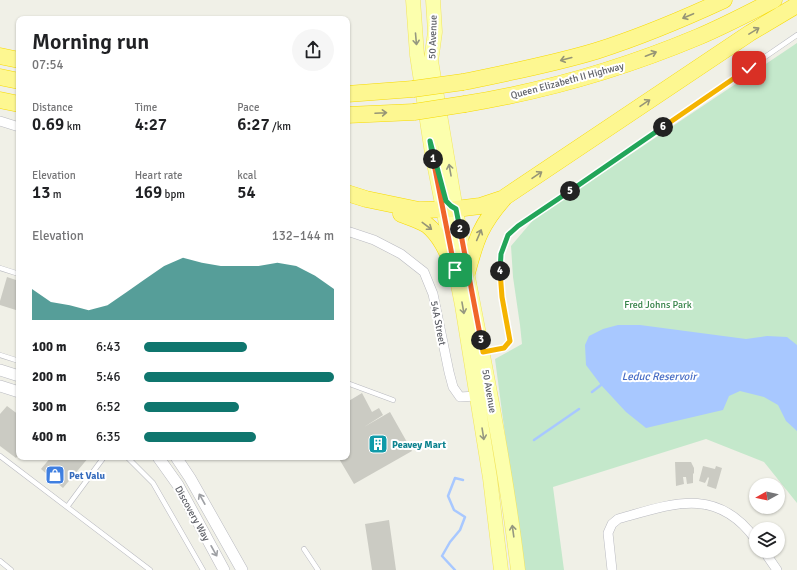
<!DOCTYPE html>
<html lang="en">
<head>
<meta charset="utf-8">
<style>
  :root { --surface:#fff; --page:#f6f6f6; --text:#202124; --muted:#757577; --accent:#0f766e }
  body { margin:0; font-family:Signika,sans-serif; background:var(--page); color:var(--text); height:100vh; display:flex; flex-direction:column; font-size:15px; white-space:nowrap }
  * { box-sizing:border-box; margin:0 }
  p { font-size:13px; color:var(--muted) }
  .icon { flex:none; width:22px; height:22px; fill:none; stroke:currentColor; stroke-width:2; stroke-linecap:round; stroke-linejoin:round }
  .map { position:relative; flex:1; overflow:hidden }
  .sheet { position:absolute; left:16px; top:16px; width:334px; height:444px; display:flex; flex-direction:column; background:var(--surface); border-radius:8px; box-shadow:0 1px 3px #0004 }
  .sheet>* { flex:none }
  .needle { width:26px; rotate:262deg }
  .fabs { position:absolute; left:749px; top:478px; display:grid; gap:8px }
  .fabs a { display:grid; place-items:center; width:36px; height:36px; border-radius:50%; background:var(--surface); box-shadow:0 1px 3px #0004; font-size:20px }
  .pin { position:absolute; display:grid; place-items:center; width:34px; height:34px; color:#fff; margin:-17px; border-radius:8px; box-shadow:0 2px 6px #0006 }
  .km { position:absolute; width:20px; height:20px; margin:-10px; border-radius:50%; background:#222; color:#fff; font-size:11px; line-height:20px; text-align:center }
  .round { display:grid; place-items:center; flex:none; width:42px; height:42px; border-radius:21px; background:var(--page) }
  .headline { display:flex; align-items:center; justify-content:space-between; height:68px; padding:0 16px }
  h1 { font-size:22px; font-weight:600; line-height:30px }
  .metrics { display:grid; grid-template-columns:repeat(3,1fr); gap:6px; height:68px; padding:4px 16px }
  .metrics div { display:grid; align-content:center }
  .metrics b { font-size:17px; font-weight:600 }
  .metrics small { font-size:11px; font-weight:400 }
  .metrics p { font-size:11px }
  .chart { height:112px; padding:8px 16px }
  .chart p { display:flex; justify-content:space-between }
  .chart svg { width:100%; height:72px; margin-top:4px; fill:var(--accent); opacity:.7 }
  ul { padding:0 16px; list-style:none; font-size:13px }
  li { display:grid; grid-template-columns:64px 48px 1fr; align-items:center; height:30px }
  li i { height:10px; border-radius:5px; background:var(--accent) }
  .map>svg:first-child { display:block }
  .green { fill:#c4e8cb }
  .water { fill:#a8c8ff }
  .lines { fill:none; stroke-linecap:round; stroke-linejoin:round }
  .stream { stroke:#a8c8ff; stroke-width:2.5 }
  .building { fill:#cbcbc3 }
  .service-casing { stroke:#b9bac0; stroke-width:5.5 }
  .minor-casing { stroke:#b9bac0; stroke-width:10 }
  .tertiary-casing { stroke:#b9bac0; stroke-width:12 }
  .primary-casing { stroke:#f2e55e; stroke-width:15 }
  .motorway-casing { stroke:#f7da00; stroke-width:17 }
  .service { stroke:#fff; stroke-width:4.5 }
  .minor { stroke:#fff; stroke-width:9 }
  .tertiary { stroke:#fff; stroke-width:11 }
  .primary { stroke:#fcffad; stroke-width:14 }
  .motorway { stroke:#fdf791; stroke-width:16 }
  .motorway-bridge-casing { stroke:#f7da00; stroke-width:17; stroke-linecap:butt }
  .motorway-bridge { stroke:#fdf791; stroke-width:16 }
  .oneway { stroke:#969576 }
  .oneway2 { stroke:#959880 }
  .oneway3 { stroke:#9ea0a4 }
  .split-1-casing { stroke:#fff; stroke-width:8 }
  .split-2-casing { stroke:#fff; stroke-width:8 }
  .split-3-casing { stroke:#fff; stroke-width:8 }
  .split-4-casing { stroke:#fff; stroke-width:8 }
  .split-5-casing { stroke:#fff; stroke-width:8 }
  .split-6-casing { stroke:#fff; stroke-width:8 }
  .split-7-casing { stroke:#fff; stroke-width:8 }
  .split-1 { stroke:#f0652b; stroke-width:5 }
  .split-2 { stroke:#22a559; stroke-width:5 }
  .split-3 { stroke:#f0652b; stroke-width:5 }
  .split-4 { stroke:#f5b400; stroke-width:5 }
  .split-5 { stroke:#22a559; stroke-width:5 }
  .split-6 { stroke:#22a559; stroke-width:5 }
  .split-7 { stroke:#f5b400; stroke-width:5 }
  .labels { text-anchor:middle; stroke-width:4; stroke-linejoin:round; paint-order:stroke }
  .street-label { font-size:10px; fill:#5e6067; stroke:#fff }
  .park-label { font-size:10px; fill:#338146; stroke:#fff }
  .culture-label { font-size:10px; font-weight:bold; fill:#0d838f; stroke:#fff; text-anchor:start }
  .shop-label { font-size:10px; font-weight:bold; fill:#366cbe; stroke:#fff; text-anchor:start }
  .water-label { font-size:11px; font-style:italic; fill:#486dc5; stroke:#fff }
</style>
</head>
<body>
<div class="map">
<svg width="797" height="570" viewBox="0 0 797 570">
  <rect width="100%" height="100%" fill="#f0f0e7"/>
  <!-- green -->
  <path class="green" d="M797 43V503L764 462 706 439 553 487 564 570H523L495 359 522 344 520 325 513 277 511 246 534 219Z"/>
  <!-- water -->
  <path class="water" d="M618 325H640L746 339 767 336 787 337 797 345V431L786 421 778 405 764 397 740 391 729 396 723 410 646 428 626 412 601 385 586 365 585 345 589 336 603 329Z"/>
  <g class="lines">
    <!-- stream -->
    <path class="stream" d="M592 392 601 385
      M534 440 579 409
      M455 570 442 556 450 542 460 530 465 517 454 510 448 496 455 478 463 480"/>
  </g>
  <!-- building -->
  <path class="building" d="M7 277 19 281V311L0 305V301Z
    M362 393 372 412 379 408 383 415 364 427 390 412 412 451 354 484 338 457H347V402Z
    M7 406 19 415V454L16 458 0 446V414Z
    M51 457H89L63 488 41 469Z
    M675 462H691L694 468V473L693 474V483L687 484 686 477H683L684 484 676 486Z
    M703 466 715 469 716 466 722 468 716 489 707 486 709 478 708 477 705 483 699 481Z
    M389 520 396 570H372L365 524Z"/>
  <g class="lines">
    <defs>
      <path id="service" d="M0 268 19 274
        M484 352 504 347 510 341 500 281 501 254 508 235 518 226 797 35
        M0 355 19 361
        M347 383 393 400
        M0 456 150 570
        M127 457 153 483 203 570
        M67 507 104 457
        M304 549 318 570
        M0 561 11 570"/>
      <path id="minor" d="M0 121 19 127
        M347 231 374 240 401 254 424 272 433 294 449 372 453 387 460 397 476 396
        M764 551 777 570
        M612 570 608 533 612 524 618 519C671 504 717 485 756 540"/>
      <path id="tertiary" d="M0 370 19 376
        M0 386 19 392
        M158 457 178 485 224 570
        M176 457 190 478 242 570"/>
      <path id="primary" d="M413 0 417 55 432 153 462 305 490 478 501 570
        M433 0 435 32 431 61C443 131 454 202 467 272 486 371 506 470 518 570"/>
      <path id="motorway" d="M0 56 19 60
        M0 77 19 81
        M463 82C507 73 553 64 596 51 640 37 683 19 724 0
        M347 94 413 89
        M0 100 19 104
        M465 104C545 91 624 68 698 37 724 26 749 13 774 0
        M347 115 414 112
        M347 193 366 199 419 210 456 209 480 206 504 198
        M401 214C409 217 419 220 427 225 441 236 448 254 455 270
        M467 273C476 239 481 224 505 197L750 33 797 5"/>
    </defs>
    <!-- service casing -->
    <use href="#service" class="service-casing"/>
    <!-- minor casing -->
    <use href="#minor" class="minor-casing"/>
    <!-- tertiary casing -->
    <use href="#tertiary" class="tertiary-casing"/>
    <!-- primary casing -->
    <use href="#primary" class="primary-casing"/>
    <!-- motorway casing -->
    <use href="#motorway" class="motorway-casing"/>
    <!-- service -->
    <use href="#service" class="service"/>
    <!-- minor -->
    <use href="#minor" class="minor"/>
    <!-- tertiary -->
    <use href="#tertiary" class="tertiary"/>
    <!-- primary -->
    <use href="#primary" class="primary"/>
    <!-- motorway -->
    <use href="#motorway" class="motorway"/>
    <defs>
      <path id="motorway-bridge" d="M413 89 463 82
        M414 112 465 104"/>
    </defs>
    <!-- motorway-bridge casing -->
    <use href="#motorway-bridge" class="motorway-bridge-casing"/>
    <!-- motorway-bridge -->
    <use href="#motorway-bridge" class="motorway-bridge"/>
  </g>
  <!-- one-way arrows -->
  <defs><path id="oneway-shaft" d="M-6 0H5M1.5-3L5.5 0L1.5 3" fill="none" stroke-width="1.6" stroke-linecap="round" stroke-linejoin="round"/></defs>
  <g class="oneway">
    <use href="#oneway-shaft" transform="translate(688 16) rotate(157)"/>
    <use href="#oneway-shaft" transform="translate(754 31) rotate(-31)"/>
    <use href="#oneway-shaft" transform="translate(651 54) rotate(-21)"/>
    <use href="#oneway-shaft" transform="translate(566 59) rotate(165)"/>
    <use href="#oneway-shaft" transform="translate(645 103) rotate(-34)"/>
    <use href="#oneway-shaft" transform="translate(381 113) rotate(-3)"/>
    <use href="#oneway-shaft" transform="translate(537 175) rotate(-34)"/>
    <use href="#oneway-shaft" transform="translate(427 226) rotate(37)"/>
    <use href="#oneway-shaft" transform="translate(479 235) rotate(-67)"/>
  </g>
  <g class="oneway2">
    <use href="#oneway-shaft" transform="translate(416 39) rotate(85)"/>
    <use href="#oneway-shaft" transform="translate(450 170) rotate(-100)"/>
    <use href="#oneway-shaft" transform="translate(463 308) rotate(80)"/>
    <use href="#oneway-shaft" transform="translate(483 434) rotate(81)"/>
    <use href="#oneway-shaft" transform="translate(513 531) rotate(-98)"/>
  </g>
  <g class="oneway3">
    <use href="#oneway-shaft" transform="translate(202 499) rotate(-119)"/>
    <use href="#oneway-shaft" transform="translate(214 551) rotate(61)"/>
  </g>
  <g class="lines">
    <defs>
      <path id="split-1" d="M433 159 455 270"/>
      <path id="split-2" d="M433 159 430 141 446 201 451 206 456 209 460 229"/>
      <path id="split-3" d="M460 229 481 340"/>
      <path id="split-4" d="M481 340 483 352 504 348 510 341 502 297 500 271"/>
      <path id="split-5" d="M500 271 501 254 508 235 518 226 570 191"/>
      <path id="split-6" d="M570 191 663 127"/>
      <path id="split-7" d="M663 127 749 68"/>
    </defs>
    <!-- split-1 casing -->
    <use href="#split-1" class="split-1-casing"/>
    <!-- split-2 casing -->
    <use href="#split-2" class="split-2-casing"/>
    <!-- split-3 casing -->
    <use href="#split-3" class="split-3-casing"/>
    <!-- split-4 casing -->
    <use href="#split-4" class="split-4-casing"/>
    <!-- split-5 casing -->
    <use href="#split-5" class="split-5-casing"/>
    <!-- split-6 casing -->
    <use href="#split-6" class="split-6-casing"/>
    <!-- split-7 casing -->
    <use href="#split-7" class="split-7-casing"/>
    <!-- split-1 -->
    <use href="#split-1" class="split-1"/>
    <!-- split-2 -->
    <use href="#split-2" class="split-2"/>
    <!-- split-3 -->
    <use href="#split-3" class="split-3"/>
    <!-- split-4 -->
    <use href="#split-4" class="split-4"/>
    <!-- split-5 -->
    <use href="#split-5" class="split-5"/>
    <!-- split-6 -->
    <use href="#split-6" class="split-6"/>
    <!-- split-7 -->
    <use href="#split-7" class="split-7"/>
  </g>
  <!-- icons -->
  <defs>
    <symbol id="building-square" viewBox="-11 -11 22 22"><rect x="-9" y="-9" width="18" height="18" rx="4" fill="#0f9aa8" stroke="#fff"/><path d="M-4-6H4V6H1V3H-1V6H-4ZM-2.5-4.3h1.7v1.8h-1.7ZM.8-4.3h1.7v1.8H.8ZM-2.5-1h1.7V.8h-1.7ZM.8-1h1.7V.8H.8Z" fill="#fff"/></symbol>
    <symbol id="shop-square" viewBox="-11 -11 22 22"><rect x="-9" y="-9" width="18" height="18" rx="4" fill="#3f7fe0" stroke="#fff"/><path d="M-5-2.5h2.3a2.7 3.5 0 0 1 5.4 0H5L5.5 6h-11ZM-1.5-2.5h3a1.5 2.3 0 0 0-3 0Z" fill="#fff"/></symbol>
  </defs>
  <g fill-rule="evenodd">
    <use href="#building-square" x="367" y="433" width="22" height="22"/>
    <use href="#shop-square" x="44" y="464" width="22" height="22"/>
  </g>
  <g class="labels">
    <!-- street labels -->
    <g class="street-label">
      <text transform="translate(432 37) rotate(-88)" y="4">50 Avenue</text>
      <text transform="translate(567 80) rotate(-15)" y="4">Queen Elizabeth II Highway</text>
      <text transform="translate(439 323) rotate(79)" y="4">54A Street</text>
      <text transform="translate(490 391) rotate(80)" y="4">50 Avenue</text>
      <text transform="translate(193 513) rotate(61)" y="4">Discovery Way</text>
    </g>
    <!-- park labels -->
    <g class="park-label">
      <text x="658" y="308">Fred Johns Park</text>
    </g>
    <!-- culture labels -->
    <g class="culture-label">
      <text x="392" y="448">Peavey Mart</text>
    </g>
    <!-- shop labels -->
    <g class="shop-label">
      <text x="69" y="479">Pet Valu</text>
    </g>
    <!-- water labels -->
    <g class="water-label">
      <text x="659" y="380">Leduc Reservoir</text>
    </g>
  </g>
</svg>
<div class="fabs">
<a><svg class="needle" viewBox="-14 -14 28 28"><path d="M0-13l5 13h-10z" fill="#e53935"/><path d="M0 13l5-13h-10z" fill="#757577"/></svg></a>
<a><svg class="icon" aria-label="layers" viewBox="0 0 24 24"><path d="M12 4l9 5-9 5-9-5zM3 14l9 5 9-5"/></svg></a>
</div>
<div class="pin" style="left:455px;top:270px;background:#1e9e55"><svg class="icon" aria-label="arrive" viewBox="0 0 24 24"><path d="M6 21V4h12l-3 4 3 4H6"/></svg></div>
<div class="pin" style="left:749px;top:68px;background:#d93025"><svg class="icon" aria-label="check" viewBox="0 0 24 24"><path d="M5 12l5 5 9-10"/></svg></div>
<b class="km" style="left:433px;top:159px">1</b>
<b class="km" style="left:460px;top:229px">2</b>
<b class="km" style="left:481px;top:340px">3</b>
<b class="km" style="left:500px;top:271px">4</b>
<b class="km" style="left:570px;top:191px">5</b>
<b class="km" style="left:663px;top:127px">6</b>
<section class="sheet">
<div class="headline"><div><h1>Morning run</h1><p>07:54</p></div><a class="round"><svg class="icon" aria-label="share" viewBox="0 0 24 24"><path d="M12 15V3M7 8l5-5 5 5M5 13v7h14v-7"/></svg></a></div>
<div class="metrics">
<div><p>Distance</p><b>0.69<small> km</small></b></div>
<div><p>Time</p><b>4:27</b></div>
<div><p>Pace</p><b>6:27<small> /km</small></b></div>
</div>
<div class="metrics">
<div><p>Elevation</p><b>13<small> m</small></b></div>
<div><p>Heart rate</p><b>169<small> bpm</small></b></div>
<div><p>kcal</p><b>54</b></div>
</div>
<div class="chart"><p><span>Elevation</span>132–144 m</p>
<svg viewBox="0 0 160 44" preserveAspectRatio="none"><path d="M0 44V25L10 33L20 35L30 38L40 35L50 27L60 19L70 11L80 6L90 9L100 11L110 11L120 11L130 9L140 11L150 17L160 25V44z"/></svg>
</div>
<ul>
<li><b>100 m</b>6:43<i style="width:54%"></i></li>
<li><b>200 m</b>5:46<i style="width:100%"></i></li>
<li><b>300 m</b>6:52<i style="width:50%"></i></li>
<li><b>400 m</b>6:35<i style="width:59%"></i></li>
</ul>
</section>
</div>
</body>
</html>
